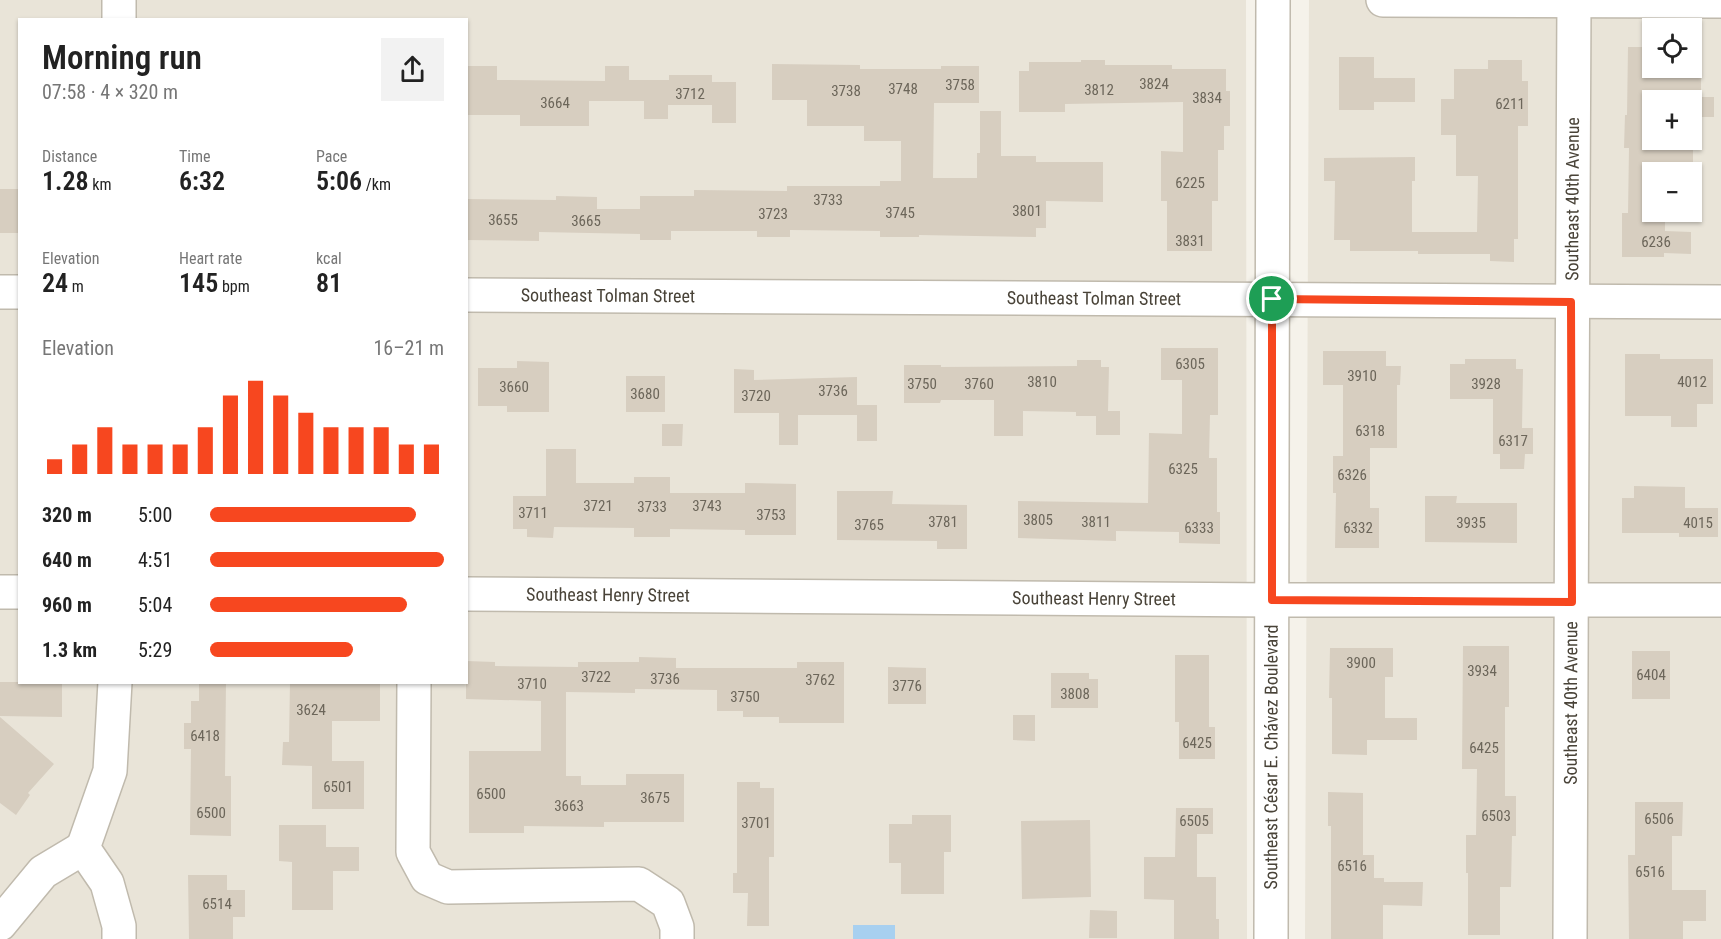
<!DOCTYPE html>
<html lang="en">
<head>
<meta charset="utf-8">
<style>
  :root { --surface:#fff; --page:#f2f2f2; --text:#222; --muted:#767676; --accent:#f7471f }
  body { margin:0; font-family:"Roboto Condensed",sans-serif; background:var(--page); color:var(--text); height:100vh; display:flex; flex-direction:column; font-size:22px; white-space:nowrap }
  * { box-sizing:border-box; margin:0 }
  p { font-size:20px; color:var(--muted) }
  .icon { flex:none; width:33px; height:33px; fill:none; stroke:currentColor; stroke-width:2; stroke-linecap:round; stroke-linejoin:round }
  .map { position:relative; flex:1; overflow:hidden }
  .details { position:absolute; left:18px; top:18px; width:450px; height:666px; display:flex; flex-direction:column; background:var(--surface); border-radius:0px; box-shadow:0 2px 4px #0004 }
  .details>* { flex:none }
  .controls { position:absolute; left:1642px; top:18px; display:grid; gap:12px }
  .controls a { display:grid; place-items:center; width:60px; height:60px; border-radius:0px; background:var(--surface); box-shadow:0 2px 4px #0004; font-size:30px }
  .pin { position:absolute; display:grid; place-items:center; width:51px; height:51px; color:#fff; margin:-26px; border:3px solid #fff; border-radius:50%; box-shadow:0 2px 6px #0007 }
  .round { display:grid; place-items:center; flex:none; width:63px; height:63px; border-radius:0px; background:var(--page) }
  .head { display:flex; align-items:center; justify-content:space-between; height:102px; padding:0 24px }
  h1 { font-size:33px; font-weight:600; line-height:45px }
  .metrics { display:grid; grid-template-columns:repeat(3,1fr); gap:9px; height:102px; padding:6px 24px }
  .metrics div { display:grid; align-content:center }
  .metrics b { font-size:26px; font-weight:600 }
  .metrics small { font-size:16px; font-weight:400 }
  .metrics p { font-size:16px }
  .chart { height:168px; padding:12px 24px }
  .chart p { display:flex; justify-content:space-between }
  .chart svg { width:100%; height:108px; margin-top:6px; stroke:var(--accent); stroke-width:6 }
  ul { padding:0 24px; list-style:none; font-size:20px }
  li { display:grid; grid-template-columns:96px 72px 1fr; align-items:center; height:45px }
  li i { height:15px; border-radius:8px; background:var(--accent) }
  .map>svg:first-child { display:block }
  .residential { fill:#e9e4d8; fill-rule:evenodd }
  .water { fill:#a8d0f0 }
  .building { fill:#d7cec0 }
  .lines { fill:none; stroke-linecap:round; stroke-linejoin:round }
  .minor-casing { stroke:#c0baad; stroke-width:36 }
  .minor { stroke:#fff; stroke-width:33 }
  .route-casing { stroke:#fff; stroke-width:12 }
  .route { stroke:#f7471f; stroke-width:8 }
  .labels { text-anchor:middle; stroke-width:4.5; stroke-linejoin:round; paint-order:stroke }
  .number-label { font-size:15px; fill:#6c665a }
  .street-label { font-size:18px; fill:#494338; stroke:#fff }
</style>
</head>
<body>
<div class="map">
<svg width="1721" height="939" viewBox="0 0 1721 939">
  <rect width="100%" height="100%" fill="#f5f2ea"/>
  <!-- residential -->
  <path class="residential" d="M0 0H1246L1247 939H0ZM20 20H466V682H20Z
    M1309 0H1721V939H1305ZM1653 28H1692V68H1653ZM1653 100H1692V140H1653ZM1653 172H1692V212H1653Z"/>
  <!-- water -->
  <path class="water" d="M853 925H895V939H853Z"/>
  <!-- building -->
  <path class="building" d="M1628 47H1653V68H1701V97H1714V117H1692V100H1653V140H1693V168H1664V172H1653V213H1665V231L1691 232V254L1664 253V257H1622V213H1628L1629 148H1624L1625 115H1627Z
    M1339 57H1374V78H1415V102H1374V110H1339Z
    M1081 60H1105V65H1172V69H1226V91H1230V126H1224V150H1218V201H1212V251H1167V201H1161V151L1183 152V102L1065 104V112H1019V71H1029V62H1081Z
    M1488 60H1522V81H1528V126H1518V239H1514V262L1490 261V254H1418V251H1350V240H1334L1335 181H1324V158L1415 157V181H1412V232H1477L1478 176H1456V135H1441V99H1454V69H1488Z
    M772 64 860 65V69H941V66H979V103H934L933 178H977V153H980V111H1001V156H1036V162H1103V202L1046 201V228H1036V237L919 235V237H880V231L790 230V237H757V231H671V240H640V234L539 232V241L466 240V199L556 200V196L597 197V209H640V196H694V190L787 191V186H880V181H901V141H864V126H807V100H772Z
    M468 66H497V80L605 81V66H629V80H669V75H712V82H736V123H712V105H668V119H644V101H589V126H520V115H467Z
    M0 189H19V233H0Z
    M1161 348H1218V415H1210L1209 458H1217V512H1220V544L1179 543V532L1116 531V541L1018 538V501L1148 503 1149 433 1182 434V380H1161Z
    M1323 351H1386V366H1401L1400 385H1397V448H1370V508H1379V548H1335L1336 493H1333V456H1343V385H1323Z
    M1625 354H1660V359H1713V404H1697V427H1671V416H1625Z
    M1465 359H1516V369H1523L1522 428H1533V454H1525L1524 469H1500V454H1493V399H1450V364H1465Z
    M1077 360H1101V367H1109L1108 411H1120V435H1096V416H1076V412L1023 411V436H994V400H941L940 403H904V365H941V367L1077 366Z
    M517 361 549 362V412H507V406H478V368H517Z
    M734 369 754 370V380L857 377V405H877V441H857V415H798V445H779V413H734Z
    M626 376H665V412H626Z
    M662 424H683L682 446H662Z
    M546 449H576V483H634V477H670V493H745V483L796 484V535H745V530L670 529V537H634V528L554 527 553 538 527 537V529H513V496H546Z
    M1634 486 1685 487V508H1718V537H1679V533H1622V498H1634Z
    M837 491H893L892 504 967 505V549H937V541L837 540Z
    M1425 496H1457L1456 503H1517V543L1425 542Z
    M1463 646H1509V707H1505V796H1516V836H1512L1511 887H1500V935H1468V873H1466V835H1476L1477 769H1462Z
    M1330 648H1393V677H1385V718H1417V740H1367V755L1332 754V698H1329Z
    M1632 651H1670V699H1632Z
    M1175 655H1209V727H1215V759H1179V722H1175Z
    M639 657 676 658V668H797V662H844V723H779V717H743V711H717V690L635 689V693L566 692V776H581V785H626V774H684V822H604V827L524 826V833H469V751H541V701L466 699V661L495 662V666L578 667V662H639Z
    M888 667 926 668V704H888Z
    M1051 673H1089V679H1098V708H1051Z
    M0 682H62V717L0 716Z
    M199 682H226L225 776H231V836L190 835 191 749H184V723H191V701H199Z
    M290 682H380V721H332V761H364V809H312V766L282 765 283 742H289Z
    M1013 715H1035V741L1013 740Z
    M0 717 54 764 28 793 30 795 16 815 0 803Z
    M737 782H760V788H774V857H769V926H747L748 893H733V873H737Z
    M1328 792 1363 793V855H1374V878H1384V882H1423L1422 906 1383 905V939H1331V826H1328Z
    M1635 802H1683L1682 836H1672V890H1706V921H1683V939H1629L1628 855H1635Z
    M1176 808H1213V834H1197V877H1216V919H1219V939H1174V900L1144 899V857H1175Z
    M912 815H951V852H944V894H901V863H889V824H912Z
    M1090 820 1091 897 1022 899 1021 821Z
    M279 825H326V847H359V871H333V910H292V862L279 861Z
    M188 875H227V890H245V917H233V939H189Z
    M1090 910 1117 911V938H1089Z"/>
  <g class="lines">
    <defs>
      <g id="minor">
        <path d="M1383 0 1721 1"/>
        <path d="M119 20V0"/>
        <path d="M0 292H20"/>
        <path id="s1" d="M466 295 1721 302"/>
        <path d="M0 592H20"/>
        <path id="s2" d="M466 594 1272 600H1721"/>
        <path d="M115 682 110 771 83 848 107 883 119 926V939"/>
        <path d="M414 682 413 852 427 878 448 887 639 884 668 903 677 927V939"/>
        <path d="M0 924 43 872 83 848"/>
        <path id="s3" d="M1271 939 1273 0"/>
        <path id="s4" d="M1570 939C1572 626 1571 313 1574 0"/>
      </g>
    </defs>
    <!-- minor casing -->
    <use href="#minor" class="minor-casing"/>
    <!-- minor -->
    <use href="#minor" class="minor"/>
  </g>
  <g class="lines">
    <defs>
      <path id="route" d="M1272 299 1571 302 1572 602 1272 600Z"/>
    </defs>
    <!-- route casing -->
    <use href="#route" class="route-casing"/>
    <!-- route -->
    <use href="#route" class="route"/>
  </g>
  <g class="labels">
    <!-- number labels -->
    <g class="number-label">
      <text x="1154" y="89">3824</text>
      <text x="960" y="90">3758</text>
      <text x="903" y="94">3748</text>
      <text x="1099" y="95">3812</text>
      <text x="846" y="96">3738</text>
      <text x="690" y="99">3712</text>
      <text x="1207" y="103">3834</text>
      <text x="555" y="108">3664</text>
      <text x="1510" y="109">6211</text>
      <text x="1190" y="188">6225</text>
      <text x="828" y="205">3733</text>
      <text x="1027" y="216">3801</text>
      <text x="900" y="218">3745</text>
      <text x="773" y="219">3723</text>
      <text x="503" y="225">3655</text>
      <text x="586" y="226">3665</text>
      <text x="1190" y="246">3831</text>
      <text x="1656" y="247">6236</text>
      <text x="1190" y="369">6305</text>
      <text x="1362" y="381">3910</text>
      <text x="1042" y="387">3810</text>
      <text x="1692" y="387">4012</text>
      <text x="922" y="389">3750</text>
      <text x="979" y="389">3760</text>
      <text x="1486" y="389">3928</text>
      <text x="514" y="392">3660</text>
      <text x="833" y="396">3736</text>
      <text x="645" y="399">3680</text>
      <text x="756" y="401">3720</text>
      <text x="1370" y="436">6318</text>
      <text x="1513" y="446">6317</text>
      <text x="1183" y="474">6325</text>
      <text x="1352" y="480">6326</text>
      <text x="598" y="511">3721</text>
      <text x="707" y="511">3743</text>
      <text x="652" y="512">3733</text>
      <text x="533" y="518">3711</text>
      <text x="771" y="520">3753</text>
      <text x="1038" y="525">3805</text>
      <text x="943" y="527">3781</text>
      <text x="1096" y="527">3811</text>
      <text x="1471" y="528">3935</text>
      <text x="1698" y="528">4015</text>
      <text x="869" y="530">3765</text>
      <text x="1199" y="533">6333</text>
      <text x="1358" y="533">6332</text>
      <text x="1361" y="668">3900</text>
      <text x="1482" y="676">3934</text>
      <text x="1651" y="680">6404</text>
      <text x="596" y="682">3722</text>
      <text x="665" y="684">3736</text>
      <text x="820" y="685">3762</text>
      <text x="532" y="689">3710</text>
      <text x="907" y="691">3776</text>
      <text x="1075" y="699">3808</text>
      <text x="745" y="702">3750</text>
      <text x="311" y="715">3624</text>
      <text x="205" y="741">6418</text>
      <text x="1197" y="748">6425</text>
      <text x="1484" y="753">6425</text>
      <text x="338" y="792">6501</text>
      <text x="491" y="799">6500</text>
      <text x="655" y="803">3675</text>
      <text x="569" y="811">3663</text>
      <text x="211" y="818">6500</text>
      <text x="1496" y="821">6503</text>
      <text x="1659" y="824">6506</text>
      <text x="1194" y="826">6505</text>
      <text x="756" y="828">3701</text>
      <text x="1352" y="871">6516</text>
      <text x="1650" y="877">6516</text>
      <text x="217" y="909">6514</text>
    </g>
    <!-- street labels -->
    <g class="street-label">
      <text dy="6" stroke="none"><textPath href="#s4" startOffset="740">Southeast 40th Avenue</textPath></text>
      <text dy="6" stroke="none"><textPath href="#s1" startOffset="142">Southeast Tolman Street</textPath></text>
      <text dy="6" stroke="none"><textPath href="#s1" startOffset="628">Southeast Tolman Street</textPath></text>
      <text dy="6" stroke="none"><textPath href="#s2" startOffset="142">Southeast Henry Street</textPath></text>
      <text dy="6" stroke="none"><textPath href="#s2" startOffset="628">Southeast Henry Street</textPath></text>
      <text dy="6" stroke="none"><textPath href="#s4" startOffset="236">Southeast 40th Avenue</textPath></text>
      <text dy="6" stroke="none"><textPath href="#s3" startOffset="182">Southeast César E. Chávez Boulevard</textPath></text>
    </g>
  </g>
</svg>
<div class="controls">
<a><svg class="icon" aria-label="locate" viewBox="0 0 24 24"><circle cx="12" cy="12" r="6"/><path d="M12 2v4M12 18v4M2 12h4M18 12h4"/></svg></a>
<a>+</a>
<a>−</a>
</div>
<div class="pin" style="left:1272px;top:299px;background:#1e9e55"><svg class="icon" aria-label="arrive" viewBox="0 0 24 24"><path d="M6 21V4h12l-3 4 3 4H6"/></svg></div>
<section class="details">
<div class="head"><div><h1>Morning run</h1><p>07:58 · 4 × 320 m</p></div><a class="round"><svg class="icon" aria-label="share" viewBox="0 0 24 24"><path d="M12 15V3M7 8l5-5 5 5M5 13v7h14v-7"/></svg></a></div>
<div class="metrics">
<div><p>Distance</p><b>1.28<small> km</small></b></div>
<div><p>Time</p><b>6:32</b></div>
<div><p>Pace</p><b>5:06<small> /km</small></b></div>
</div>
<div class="metrics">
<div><p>Elevation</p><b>24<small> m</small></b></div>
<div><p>Heart rate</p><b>145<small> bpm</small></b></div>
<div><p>kcal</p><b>81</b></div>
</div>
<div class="chart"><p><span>Elevation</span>16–21 m</p>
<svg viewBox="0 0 160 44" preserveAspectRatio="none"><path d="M5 44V38M15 44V32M25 44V25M35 44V32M45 44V32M55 44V32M65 44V25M75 44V12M85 44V6M95 44V12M105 44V19M115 44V25M125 44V25M135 44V25M145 44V32M155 44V32"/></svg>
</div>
<ul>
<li><b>320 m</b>5:00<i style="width:88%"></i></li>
<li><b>640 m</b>4:51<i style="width:100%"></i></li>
<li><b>960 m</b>5:04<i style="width:84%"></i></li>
<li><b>1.3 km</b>5:29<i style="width:61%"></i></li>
</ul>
</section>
</div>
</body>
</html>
